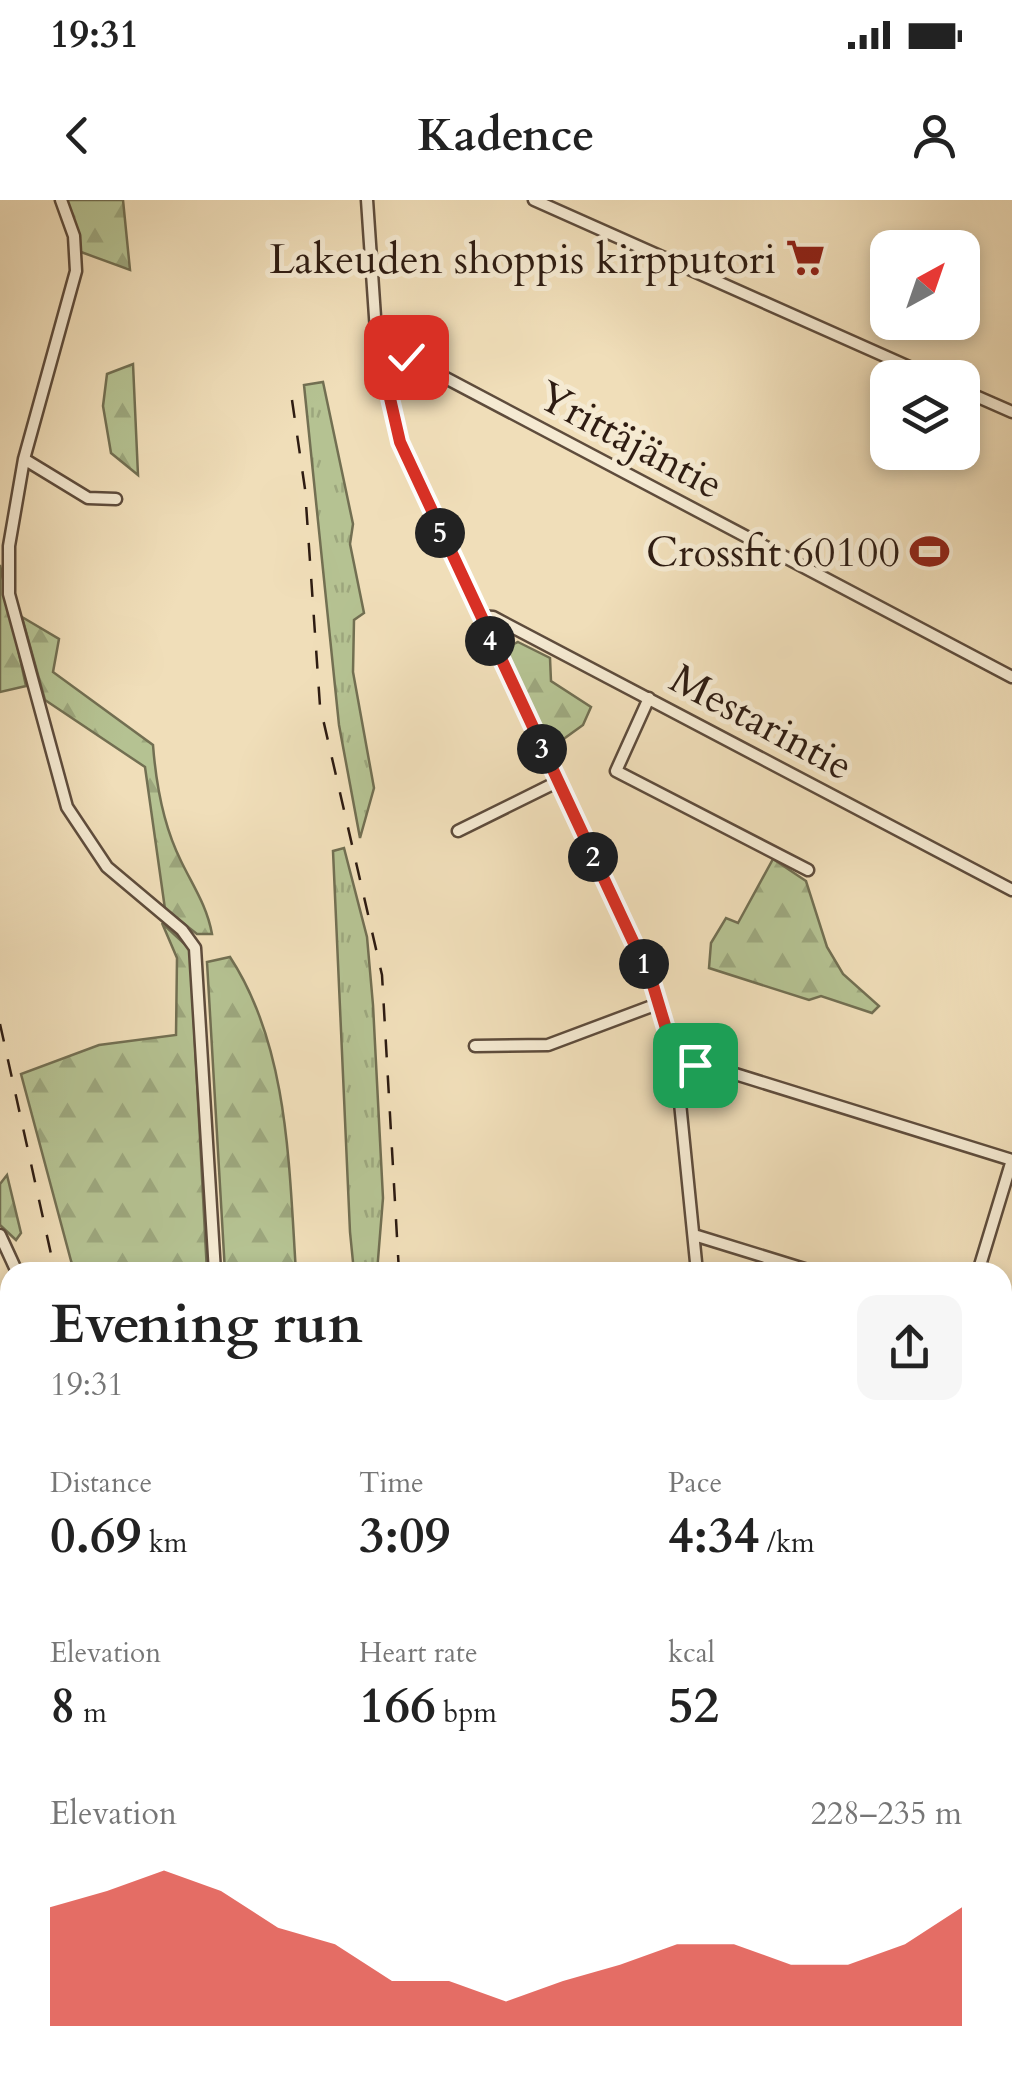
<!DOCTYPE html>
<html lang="en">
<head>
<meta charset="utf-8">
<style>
  :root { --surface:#fff; --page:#f6f6f6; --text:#222; --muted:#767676; --accent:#d93025 }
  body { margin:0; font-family:Cardo,serif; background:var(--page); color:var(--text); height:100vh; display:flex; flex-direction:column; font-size:38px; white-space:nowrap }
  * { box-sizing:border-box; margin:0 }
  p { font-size:32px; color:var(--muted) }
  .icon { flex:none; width:55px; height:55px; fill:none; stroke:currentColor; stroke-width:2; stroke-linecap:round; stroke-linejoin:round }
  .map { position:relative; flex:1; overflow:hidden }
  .side { position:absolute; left:0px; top:1062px; width:1012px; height:812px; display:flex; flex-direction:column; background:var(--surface); border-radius:30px 30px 0 0; box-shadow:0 5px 15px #0003 }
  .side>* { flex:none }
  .needle { width:65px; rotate:40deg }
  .fabs { position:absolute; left:870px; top:30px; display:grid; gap:20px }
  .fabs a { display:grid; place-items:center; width:110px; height:110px; border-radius:20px; background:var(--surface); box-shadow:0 5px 15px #0003; font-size:50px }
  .pin { position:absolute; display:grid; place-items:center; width:85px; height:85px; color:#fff; margin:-42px; border-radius:20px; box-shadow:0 5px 15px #0006 }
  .km { position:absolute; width:50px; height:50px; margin:-25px; border-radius:50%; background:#222; color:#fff; font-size:28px; line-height:50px; text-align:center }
  .round { display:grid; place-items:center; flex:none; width:105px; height:105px; border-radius:20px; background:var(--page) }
  .head { display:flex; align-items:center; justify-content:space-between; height:170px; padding:0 50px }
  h1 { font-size:55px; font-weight:800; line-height:75px }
  .metrics { display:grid; grid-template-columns:repeat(3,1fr); gap:15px; height:170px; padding:10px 50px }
  .metrics div { display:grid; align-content:center }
  .metrics b { font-size:50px; font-weight:800 }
  .metrics small { font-size:28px; font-weight:400 }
  .metrics p { font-size:28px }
  .chart { height:280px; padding:20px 50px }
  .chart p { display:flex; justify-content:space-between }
  .chart svg { width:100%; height:180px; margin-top:10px; fill:var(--accent); opacity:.7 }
  .status { display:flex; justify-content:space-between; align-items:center; height:70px; padding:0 50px; background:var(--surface); direction:ltr }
  .status svg { height:28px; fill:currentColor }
  header { display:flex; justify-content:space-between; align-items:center; height:130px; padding:0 50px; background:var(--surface); font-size:45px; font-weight:800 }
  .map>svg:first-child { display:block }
  .grass { fill:url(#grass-tufts); stroke:#726f52; stroke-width:2.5 }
  .forest { fill:url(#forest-firs); stroke:#726f52; stroke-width:2.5 }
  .park { fill:#b5c292; stroke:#726f52; stroke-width:2.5 }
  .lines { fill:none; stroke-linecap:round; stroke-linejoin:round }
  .minor-casing { stroke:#5e4c3c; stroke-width:15 }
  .minor { stroke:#f5ead2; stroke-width:10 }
  .rail { stroke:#2e1c12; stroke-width:2.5; stroke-dasharray:18 18; stroke-linecap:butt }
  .route-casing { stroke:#fff; stroke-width:20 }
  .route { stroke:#d93025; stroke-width:12 }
  .labels { text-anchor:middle; stroke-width:10; stroke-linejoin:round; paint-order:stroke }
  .poi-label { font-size:42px; fill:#2e1c12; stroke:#f5ead2; text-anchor:end }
  .street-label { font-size:42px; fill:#2e1c12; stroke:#f5ead2 }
</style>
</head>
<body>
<div class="status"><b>19:31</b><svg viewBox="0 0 49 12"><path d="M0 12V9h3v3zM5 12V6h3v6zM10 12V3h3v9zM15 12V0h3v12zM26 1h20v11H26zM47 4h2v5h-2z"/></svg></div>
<header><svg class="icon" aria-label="back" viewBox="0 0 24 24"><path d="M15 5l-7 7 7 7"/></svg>Kadence<svg class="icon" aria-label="person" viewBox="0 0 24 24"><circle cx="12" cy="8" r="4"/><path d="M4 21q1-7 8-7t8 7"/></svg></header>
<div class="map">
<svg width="1012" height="1874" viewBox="0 0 1012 1874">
  <defs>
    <pattern id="grass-tufts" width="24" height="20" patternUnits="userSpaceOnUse" patternTransform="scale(2.5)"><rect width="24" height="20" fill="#b5c292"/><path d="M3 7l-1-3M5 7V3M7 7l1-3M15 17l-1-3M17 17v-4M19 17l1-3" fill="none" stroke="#9ca67d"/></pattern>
    <pattern id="forest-firs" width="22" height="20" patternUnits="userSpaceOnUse" patternTransform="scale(2.5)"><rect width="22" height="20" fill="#b5c292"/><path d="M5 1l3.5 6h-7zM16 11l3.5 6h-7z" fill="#9ca67d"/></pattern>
  </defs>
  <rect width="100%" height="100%" fill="#f0deb9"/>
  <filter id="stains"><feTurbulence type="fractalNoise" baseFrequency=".002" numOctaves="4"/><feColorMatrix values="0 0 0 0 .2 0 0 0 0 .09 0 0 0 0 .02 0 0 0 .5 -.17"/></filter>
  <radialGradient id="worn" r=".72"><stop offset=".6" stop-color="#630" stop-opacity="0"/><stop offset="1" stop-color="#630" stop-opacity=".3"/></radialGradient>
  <!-- grass -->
  <path class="grass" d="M323 182 353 324 350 344 364 413 354 420 353 472 374 588 360 638 339 525 304 185Z
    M344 648 367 737 373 805 383 998 377 1072H354L350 1032 333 651Z"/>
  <!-- forest -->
  <path class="forest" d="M65 0H123L130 70 81 52Z
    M133 164 138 275 111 253 103 206 107 174Z
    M0 365 26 486 0 492Z
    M22 417 59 439 53 472 153 545C156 584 163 625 181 661 193 686 207 706 212 734H197L165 709 145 567 45 500Z
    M518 442 550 458 551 481 591 507 583 525 551 548 507 457 512 445Z
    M773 659 806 681 827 747 843 774 879 806 872 813 821 796 809 800 709 768 711 743 726 718 738 723Z
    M162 723 190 749 207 1072H74L21 874 99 845 176 835 177 758Z
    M230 757C289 847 289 968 296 1072H225L207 762Z
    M7 975 21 1033 16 1040 0 1025V984Z
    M0 1098 10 1141V1301L0 1294Z
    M0 1343 10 1345V1393L0 1379Z
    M105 1865H215L218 1874H112Z
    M379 1865H564L562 1874H379Z"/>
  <!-- park -->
  <path class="park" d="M0 1294H6L10 1301V1345L0 1343Z"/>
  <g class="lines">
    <defs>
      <path id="minor" d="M61 0 74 36 76 71 24 259 9 346V394L67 607 107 667 182 730 195 748 215 1072
        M367 0 377 146 400 242 660 803 677 873 697 1072
        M534 0 934 178
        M377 146 406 157 1012 477
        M962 190 1012 212
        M24 259 88 298 116 299
        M479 416 493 417 1012 690
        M649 498 616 571 808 670
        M458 631 557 582
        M475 846 548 845 660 803
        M674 855 1012 960
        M0 1035 17 1072
        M694 1035 814 1072
        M978 1072 1012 960
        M1002 1434 1012 1437
        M0 1467 10 1481
        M0 1523 10 1516
        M0 1854 10 1847
        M727 1865 741 1869
        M49 1874 62 1865
        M569 1874 572 1865"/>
    </defs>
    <!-- minor casing -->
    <use href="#minor" class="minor-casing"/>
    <!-- minor -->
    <use href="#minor" class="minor"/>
    <!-- rail -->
    <path class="rail" d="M292 200 305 289 320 506 382 775 399 1072
      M0 824 55 1072
      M227 1865 229 1874
      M376 1865 377 1874"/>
  </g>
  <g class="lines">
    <defs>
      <path id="route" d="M406 157 378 146 400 242 652 782 674 855 695 865"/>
    </defs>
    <!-- route casing -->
    <use href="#route" class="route-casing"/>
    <!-- route -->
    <use href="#route" class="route"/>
  </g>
  <!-- icons -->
  <defs>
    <symbol id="supermarket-bare" viewBox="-9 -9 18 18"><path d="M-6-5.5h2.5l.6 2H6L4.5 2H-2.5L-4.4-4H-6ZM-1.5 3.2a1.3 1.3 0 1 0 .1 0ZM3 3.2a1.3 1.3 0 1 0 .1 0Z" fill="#8f2418" stroke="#f5ead2" stroke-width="2.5" paint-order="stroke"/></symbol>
    <symbol id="stadium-bare" viewBox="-9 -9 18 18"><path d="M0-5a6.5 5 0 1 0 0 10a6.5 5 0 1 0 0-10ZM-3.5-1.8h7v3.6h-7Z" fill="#8f2418" stroke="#f5ead2" stroke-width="2.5" paint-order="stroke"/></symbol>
  </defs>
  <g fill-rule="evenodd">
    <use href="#supermarket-bare" x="778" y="30" width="55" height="55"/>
    <use href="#stadium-bare" x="902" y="324" width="55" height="55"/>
  </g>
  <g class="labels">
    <!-- poi labels -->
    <g class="poi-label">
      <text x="776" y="73">Lakeuden shoppis kirpputori</text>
      <text x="900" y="366">Crossfit 60100</text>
    </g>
    <!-- street labels -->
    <g class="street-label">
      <text transform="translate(631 239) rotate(28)" y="15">Yrittäjäntie</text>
      <text transform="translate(762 521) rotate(28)" y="15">Mestarintie</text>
    </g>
  </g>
  <rect width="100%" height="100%" filter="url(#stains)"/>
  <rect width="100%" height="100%" fill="url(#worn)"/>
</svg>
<div class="fabs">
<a><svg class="needle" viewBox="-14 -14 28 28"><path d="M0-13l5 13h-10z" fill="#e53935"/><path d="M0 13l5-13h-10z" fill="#767676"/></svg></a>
<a><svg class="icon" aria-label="layers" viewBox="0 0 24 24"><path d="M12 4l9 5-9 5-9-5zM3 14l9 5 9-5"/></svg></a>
</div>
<div class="pin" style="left:695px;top:865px;background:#1e9e55"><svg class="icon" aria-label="arrive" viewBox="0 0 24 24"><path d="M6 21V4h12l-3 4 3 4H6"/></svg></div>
<div class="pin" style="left:406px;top:157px;background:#d93025"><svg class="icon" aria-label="check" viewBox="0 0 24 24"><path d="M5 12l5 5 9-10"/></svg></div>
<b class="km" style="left:644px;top:764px">1</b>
<b class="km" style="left:593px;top:657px">2</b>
<b class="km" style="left:542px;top:549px">3</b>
<b class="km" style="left:490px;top:441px">4</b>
<b class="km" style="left:440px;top:333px">5</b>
<section class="side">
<div class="head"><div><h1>Evening run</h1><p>19:31</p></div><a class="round"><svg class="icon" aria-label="share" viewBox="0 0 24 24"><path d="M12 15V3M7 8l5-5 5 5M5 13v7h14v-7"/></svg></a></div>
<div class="metrics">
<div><p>Distance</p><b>0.69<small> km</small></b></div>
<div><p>Time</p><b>3:09</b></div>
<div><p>Pace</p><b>4:34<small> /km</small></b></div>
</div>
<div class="metrics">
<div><p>Elevation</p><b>8<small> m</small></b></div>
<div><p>Heart rate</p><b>166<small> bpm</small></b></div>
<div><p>kcal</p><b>52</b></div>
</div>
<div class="chart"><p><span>Elevation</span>228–235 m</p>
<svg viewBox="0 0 160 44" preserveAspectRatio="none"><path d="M0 44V15L10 11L20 6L30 11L40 20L50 24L60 33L70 33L80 38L90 33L100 29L110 24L120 24L130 29L140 29L150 24L160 15V44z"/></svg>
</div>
</section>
</div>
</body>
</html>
